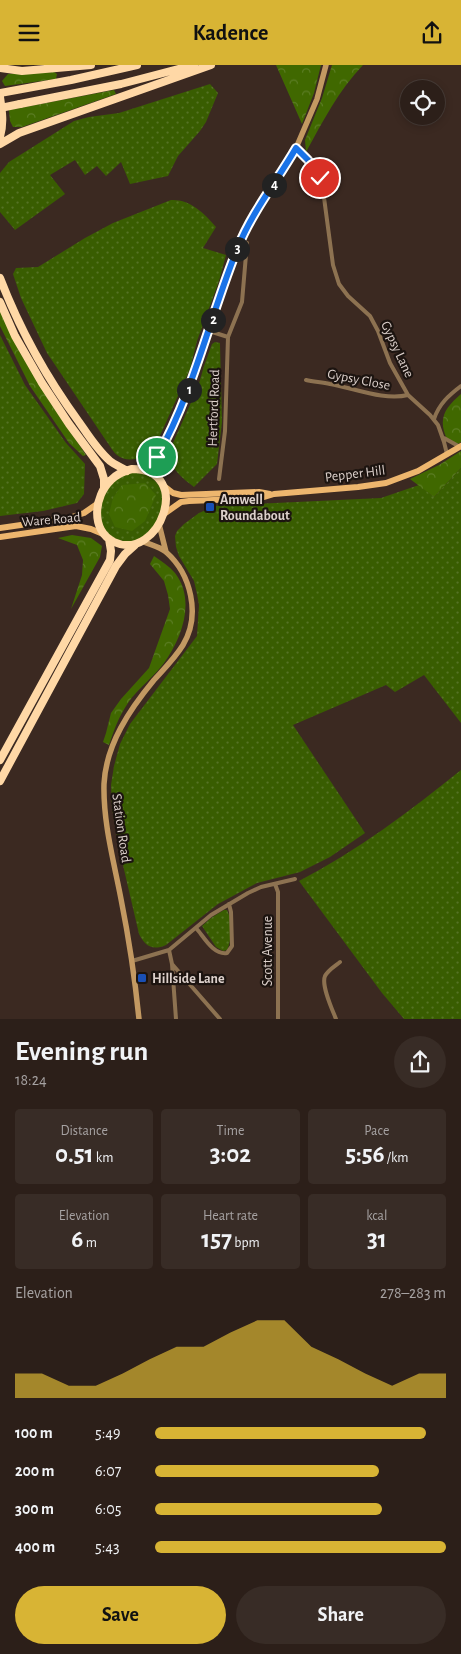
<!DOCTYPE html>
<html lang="en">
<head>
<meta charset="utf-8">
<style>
  :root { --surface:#2c1f19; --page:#382c26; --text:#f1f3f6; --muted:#a6a2a2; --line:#483d38; --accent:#d8b434 }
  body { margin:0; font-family:"Alegreya Sans",sans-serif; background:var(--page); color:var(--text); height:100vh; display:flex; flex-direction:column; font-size:19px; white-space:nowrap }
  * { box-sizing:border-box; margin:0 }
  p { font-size:16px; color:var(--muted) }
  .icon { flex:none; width:28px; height:28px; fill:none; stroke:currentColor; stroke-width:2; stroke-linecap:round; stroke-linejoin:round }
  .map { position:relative; height:954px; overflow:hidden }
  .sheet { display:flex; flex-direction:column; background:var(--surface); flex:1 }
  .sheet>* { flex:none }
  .buttons { position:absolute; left:400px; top:15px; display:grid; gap:10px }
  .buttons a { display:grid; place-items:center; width:45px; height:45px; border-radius:50%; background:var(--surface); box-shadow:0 2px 8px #0003,0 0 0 1px var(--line); font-size:25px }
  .pin { position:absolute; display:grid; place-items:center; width:42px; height:42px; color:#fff; margin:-21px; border:2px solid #fff; border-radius:50%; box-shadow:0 1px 5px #0007 }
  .km { position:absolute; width:25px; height:25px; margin:-12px; border-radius:50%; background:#222; color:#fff; font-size:14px; line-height:25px; text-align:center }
  .round { display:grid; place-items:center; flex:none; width:52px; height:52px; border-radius:26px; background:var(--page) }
  .head { display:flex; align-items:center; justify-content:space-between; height:85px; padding:0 15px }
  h1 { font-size:28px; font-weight:600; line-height:38px }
  .stats { display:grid; grid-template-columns:repeat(3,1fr); gap:8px; height:85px; padding:5px 15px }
  .stats div { display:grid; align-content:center; border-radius:5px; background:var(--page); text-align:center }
  .stats b { font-size:25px; font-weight:600 }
  .stats small { font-size:14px; font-weight:400 }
  .stats p { font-size:14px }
  .chart { height:140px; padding:10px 15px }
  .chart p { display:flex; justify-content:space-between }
  .chart svg { width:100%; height:90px; margin-top:5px; fill:var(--accent); opacity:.7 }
  .button { display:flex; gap:10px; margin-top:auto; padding:10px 15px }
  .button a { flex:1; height:58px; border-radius:30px; background:var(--accent); color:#111; font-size:20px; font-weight:600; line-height:58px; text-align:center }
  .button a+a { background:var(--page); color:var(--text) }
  ul { padding:0 15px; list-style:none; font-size:16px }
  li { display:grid; grid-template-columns:80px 60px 1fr; align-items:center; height:38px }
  li i { height:12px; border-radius:6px; background:var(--accent) }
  header { display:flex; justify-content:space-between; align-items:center; height:65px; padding:0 15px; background:var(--accent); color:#111; font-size:22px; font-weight:600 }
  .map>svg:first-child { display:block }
  .grass { fill:url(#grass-dots) }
  .forest { fill:url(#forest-crowns) }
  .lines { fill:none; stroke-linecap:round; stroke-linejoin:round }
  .street { stroke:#8d7251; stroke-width:4 }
  .secondary { stroke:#c39962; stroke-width:5.5 }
  .primary { stroke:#edb66e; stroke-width:6 }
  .highway { stroke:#ffd8a6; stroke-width:8 }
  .highway-bridge { stroke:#ffd8a6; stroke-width:8 }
  .route-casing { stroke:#fff; stroke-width:10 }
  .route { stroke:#1a73e8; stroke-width:6 }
  .transit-dot { fill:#1a4fb4; stroke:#1c1410; stroke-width:2 }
  .labels { text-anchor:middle; stroke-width:4.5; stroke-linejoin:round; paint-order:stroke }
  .street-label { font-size:14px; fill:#dcd0cb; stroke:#1c1410 }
  .poi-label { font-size:14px; font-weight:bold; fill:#dcd0cb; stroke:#1c1410; text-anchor:start }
</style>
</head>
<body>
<header><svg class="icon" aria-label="menu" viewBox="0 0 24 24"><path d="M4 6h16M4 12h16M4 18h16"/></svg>Kadence<svg class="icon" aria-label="share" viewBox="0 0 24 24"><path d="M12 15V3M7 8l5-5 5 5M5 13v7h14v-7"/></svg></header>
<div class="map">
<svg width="461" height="954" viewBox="0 0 461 954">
  <defs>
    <pattern id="grass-dots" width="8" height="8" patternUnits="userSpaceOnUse" patternTransform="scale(1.25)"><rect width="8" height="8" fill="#395d01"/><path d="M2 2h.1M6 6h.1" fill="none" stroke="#557325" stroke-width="1.8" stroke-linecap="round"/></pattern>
    <pattern id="forest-crowns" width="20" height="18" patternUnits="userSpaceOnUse" patternTransform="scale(1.25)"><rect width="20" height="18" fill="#406800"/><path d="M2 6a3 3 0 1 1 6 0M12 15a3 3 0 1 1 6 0" fill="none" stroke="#5b7d24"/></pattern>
  </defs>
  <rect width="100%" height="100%" fill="#3b2921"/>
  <!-- grass -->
  <path class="grass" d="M210 19 218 28 206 57 200 66 178 91 168 111 130 119 121 97 106 111 97 101 85 110 75 95 50 110 65 129 15 165 0 147V108L9 97 74 56 89 52 119 48Z
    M171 135C190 134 204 148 216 162L203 183 226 190 219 216 197 276 190 304 154 384C145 393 128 399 117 390 113 387 110 381 107 377L47 288 21 233 13 209 16 203 38 202 85 173 113 158Z
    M0 270 25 320 66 378 85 399 84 429 77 438 43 446 0 451Z
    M215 277 220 278V280L222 357 217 399 194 422C183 414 170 403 168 389L198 322 204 301 212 279Z
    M461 403V658L424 610 395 627 386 620 293 660 365 768 330 792 300 807 257 818 218 839 166 880C152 886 145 881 139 869L119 783 112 743 111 720 114 701 120 679 130 659 197 571 199 540 197 529 194 516 179 491 176 482 175 471 177 466 184 459 199 448 215 441 381 433 419 420 434 432Z
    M134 407C140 409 147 409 152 413 171 427 162 457 146 470 135 480 113 478 105 465 95 447 101 422 119 412 123 409 129 409 134 407Z
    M461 705V954H404L382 928 299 816C357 786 410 746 461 705Z
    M224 845H227C232 854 232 876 227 885L223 886 216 882 202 861 211 853Z"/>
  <!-- forest -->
  <path class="forest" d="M276 0H321L314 28 302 59Z
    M332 0H363C339 25 323 56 306 87L305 75 322 33Z
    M54 7 57 9 56 14 5 21 2 16 8 9Z
    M114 25 116 29 22 62H13L10 56 9 45Z
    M0 245 18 284 50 337 86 390 83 391 69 378 30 321 0 261Z
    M461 329V377L458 379 447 374C437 353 446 342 461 329Z
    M461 386V403L434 432 410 414 439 400Z
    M145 418 156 430 145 456 132 466 115 462 109 449 113 433 122 420Z
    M72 470 91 473 102 481 100 492 71 544 82 510 83 495 77 480 58 473Z
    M154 491C161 496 169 501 175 508 196 535 182 573 164 598 154 612 138 623 128 638 119 651 114 665 109 680L103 677 106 668 111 648 121 634 149 603 170 544 168 530 164 516 150 499Z"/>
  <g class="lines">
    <!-- street -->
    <path class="street" d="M296 83C310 95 318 108 323 125L333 200 339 219 348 231 370 251 378 266 390 298 408 330 430 350 438 360 444 377 447 389
      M209 266 228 272
      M306 315C314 317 322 317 330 319 354 323 384 336 408 330
      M434 354C439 339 449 330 461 321
      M444 373 460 382
      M219 414 225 366 228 272 242 237 247 178
      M275 819 278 827V954
      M196 863C204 872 213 890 227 888L232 881 231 847 229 839
      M169 885 172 899 176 954
      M132 896 169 885 211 850 248 828 261 822 295 814
      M172 899 220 954
      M336 954C332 944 321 920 325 911 328 905 335 901 340 897"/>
    <!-- secondary -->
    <path class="secondary" d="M157 392 160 414
      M137 404 157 392 173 364 191 319 238 180 259 141 296 83 317 34 326 0
      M159 459 166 487
      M139 954C135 914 129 874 121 834 114 797 103 758 104 719 106 679 130 644 154 615 164 604 175 593 183 580 201 550 191 509 166 487 159 481 150 480 142 476"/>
    <!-- primary -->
    <path class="primary" d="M164 421 173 428 181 430 259 427 270 429
      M164 449 181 437 189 436 261 433 274 429 358 422 386 418 418 406 461 381
      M0 463 69 453 84 448 97 439
      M0 472 76 461 91 464 103 469"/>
    <!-- highway -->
    <path class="highway" d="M0 3 22 6 91 0
      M0 28 71 15 137 0
      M0 32C2 46 4 58 0 72
      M20 39 121 19 194 0
      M0 79 19 68 211 0
      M0 213C20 265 46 312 79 357 88 370 98 386 110 396 115 400 121 402 127 406
      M0 237 15 271 42 318 69 359 100 401 104 414V423
      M132 404C195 404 159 498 114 477 90 465 94 431 111 415 117 409 124 406 132 404Z
      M0 695 110 495 111 486 109 474
      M0 716 116 501 125 489 135 480"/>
    <!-- highway-bridge -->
    <path class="highway-bridge" d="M0 43 20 39"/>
  </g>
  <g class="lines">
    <defs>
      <path id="route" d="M157 392C195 324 209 253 238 182 252 147 277 116 296 83L308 95 320 113"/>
    </defs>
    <!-- route casing -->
    <use href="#route" class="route-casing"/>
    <!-- route -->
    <use href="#route" class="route"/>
  </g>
  <!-- markers -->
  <g class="transit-dot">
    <rect x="205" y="437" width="10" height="10" rx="2.5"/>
    <rect x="137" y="908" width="10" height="10" rx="2.5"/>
  </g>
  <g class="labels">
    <!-- street labels -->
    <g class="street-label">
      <text transform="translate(398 284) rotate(65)" y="5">Gypsy Lane</text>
      <text transform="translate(359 314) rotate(11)" y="5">Gypsy Close</text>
      <text transform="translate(213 343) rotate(-88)" y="5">Hertford Road</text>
      <text transform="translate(355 408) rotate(-7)" y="5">Pepper Hill</text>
      <text transform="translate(51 454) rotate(-5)" y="5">Ware Road</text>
      <text transform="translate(122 763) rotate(82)" y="5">Station Road</text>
      <text transform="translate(267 886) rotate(-90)" y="5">Scott Avenue</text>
    </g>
    <!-- poi labels -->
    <g class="poi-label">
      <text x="220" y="439">Amwell<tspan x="220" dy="16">Roundabout</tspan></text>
      <text x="152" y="918">Hillside Lane</text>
    </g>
  </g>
</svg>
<div class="buttons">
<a><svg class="icon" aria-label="locate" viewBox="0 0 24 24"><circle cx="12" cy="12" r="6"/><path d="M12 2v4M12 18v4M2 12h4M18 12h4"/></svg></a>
</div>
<div class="pin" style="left:157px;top:392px;background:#1e9e55"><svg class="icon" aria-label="arrive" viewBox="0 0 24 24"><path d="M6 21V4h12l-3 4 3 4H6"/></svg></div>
<div class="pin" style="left:320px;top:113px;background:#d93025"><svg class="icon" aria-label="check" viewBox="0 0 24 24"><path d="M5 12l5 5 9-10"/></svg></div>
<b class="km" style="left:189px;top:325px">1</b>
<b class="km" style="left:213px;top:255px">2</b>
<b class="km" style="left:237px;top:184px">3</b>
<b class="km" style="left:274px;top:120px">4</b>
</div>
<section class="sheet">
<div class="head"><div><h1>Evening run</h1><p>18:24</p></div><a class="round"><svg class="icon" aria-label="share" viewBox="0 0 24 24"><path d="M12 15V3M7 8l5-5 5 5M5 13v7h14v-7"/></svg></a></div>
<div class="stats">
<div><p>Distance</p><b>0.51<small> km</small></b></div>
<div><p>Time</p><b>3:02</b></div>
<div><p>Pace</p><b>5:56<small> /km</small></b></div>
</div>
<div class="stats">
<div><p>Elevation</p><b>6<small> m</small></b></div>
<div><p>Heart rate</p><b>157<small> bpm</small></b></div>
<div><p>kcal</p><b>31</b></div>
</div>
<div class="chart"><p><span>Elevation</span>278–283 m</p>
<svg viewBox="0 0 160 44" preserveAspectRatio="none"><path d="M0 44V32L10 32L20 38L30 38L40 32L50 25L60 19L70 19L80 12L90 6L100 6L110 19L120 25L130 32L140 38L150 32L160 32V44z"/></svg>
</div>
<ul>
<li><b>100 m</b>5:49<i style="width:93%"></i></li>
<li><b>200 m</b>6:07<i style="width:77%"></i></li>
<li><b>300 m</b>6:05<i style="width:78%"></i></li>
<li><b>400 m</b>5:43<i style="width:100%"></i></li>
</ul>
<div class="button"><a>Save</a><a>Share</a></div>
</section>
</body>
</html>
